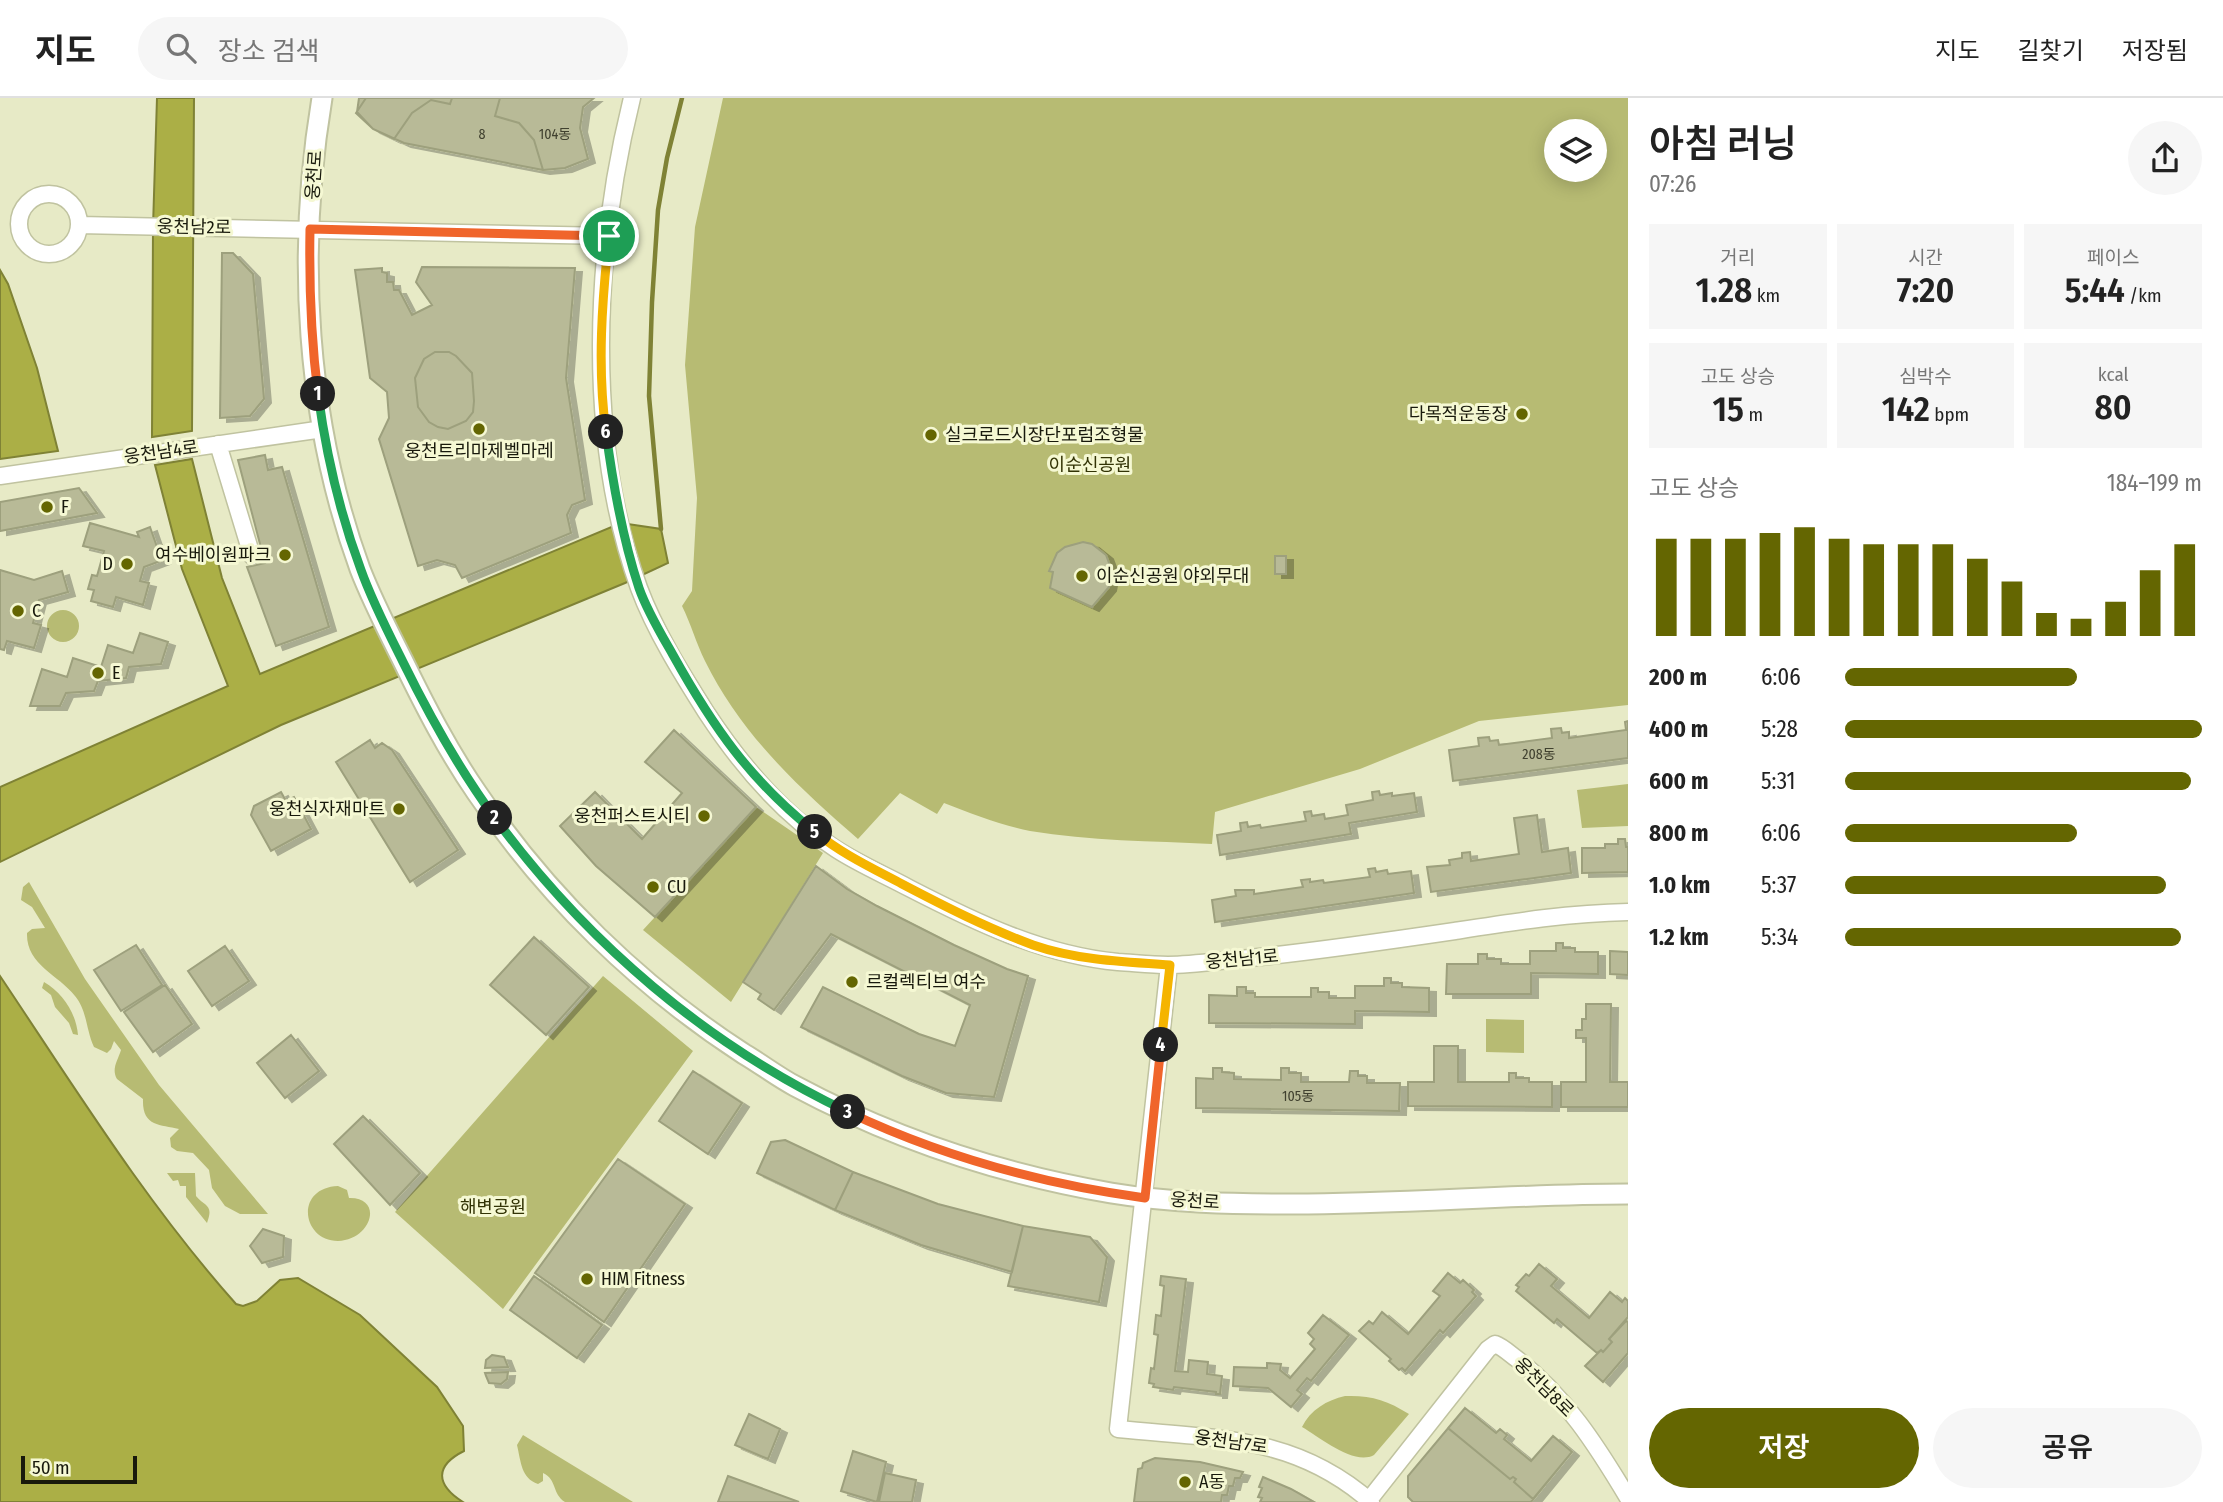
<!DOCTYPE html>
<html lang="ko">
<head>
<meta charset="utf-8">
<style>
  :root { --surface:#fff; --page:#f6f6f6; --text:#222; --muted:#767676; --line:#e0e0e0; --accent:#646601 }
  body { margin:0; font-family:"Fira Sans Condensed","Noto Sans KR",sans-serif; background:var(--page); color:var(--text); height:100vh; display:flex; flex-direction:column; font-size:26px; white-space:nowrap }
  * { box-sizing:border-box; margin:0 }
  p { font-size:23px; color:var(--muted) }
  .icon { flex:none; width:38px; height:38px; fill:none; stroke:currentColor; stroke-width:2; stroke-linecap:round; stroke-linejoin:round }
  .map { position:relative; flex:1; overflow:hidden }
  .panel { display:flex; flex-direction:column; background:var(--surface); width:595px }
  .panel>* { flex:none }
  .tools { position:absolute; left:1544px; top:21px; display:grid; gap:14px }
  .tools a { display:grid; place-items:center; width:63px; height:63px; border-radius:50%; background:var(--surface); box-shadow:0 4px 18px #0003; font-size:35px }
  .scale { position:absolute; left:21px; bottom:18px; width:116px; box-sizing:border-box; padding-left:7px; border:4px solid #18190c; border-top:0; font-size:19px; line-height:24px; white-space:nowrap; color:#18190c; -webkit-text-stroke:5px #f5f8d3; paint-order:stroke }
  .pin { position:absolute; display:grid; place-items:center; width:60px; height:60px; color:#fff; margin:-30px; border:4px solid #fff; border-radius:50%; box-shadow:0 2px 7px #0007 }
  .km { position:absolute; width:35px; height:35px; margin:-18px; border-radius:50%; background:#222; color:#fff; font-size:19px; line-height:35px; text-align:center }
  .round { display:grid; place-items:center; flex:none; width:74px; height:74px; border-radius:37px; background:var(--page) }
  .headline { display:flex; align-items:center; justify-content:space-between; height:119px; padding:0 21px }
  h1 { font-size:38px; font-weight:600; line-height:52px }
  .stats { display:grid; grid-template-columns:repeat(3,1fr); gap:10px; height:119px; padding:7px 21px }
  .stats div { display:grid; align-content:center; border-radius:0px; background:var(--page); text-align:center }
  .stats b { font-size:35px; font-weight:600 }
  .stats small { font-size:19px; font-weight:400 }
  .stats p { font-size:19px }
  .chart { height:196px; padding:14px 21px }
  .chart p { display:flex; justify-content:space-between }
  .chart svg { width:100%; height:126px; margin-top:7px; stroke:var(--accent); stroke-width:6 }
  .primary-button { display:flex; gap:14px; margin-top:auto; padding:14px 21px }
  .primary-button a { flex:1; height:80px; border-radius:42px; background:var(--accent); color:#fff; font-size:28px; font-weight:600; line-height:80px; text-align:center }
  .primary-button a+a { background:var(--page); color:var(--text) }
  ul { padding:0 21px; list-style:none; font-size:23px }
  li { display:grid; grid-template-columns:112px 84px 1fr; align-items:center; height:52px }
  li i { height:18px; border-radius:9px; background:var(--accent) }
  header { display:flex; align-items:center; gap:42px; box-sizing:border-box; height:98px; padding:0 35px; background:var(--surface); border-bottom:2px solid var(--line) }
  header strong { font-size:33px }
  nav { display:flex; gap:38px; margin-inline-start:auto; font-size:24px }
  .search { width:490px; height:63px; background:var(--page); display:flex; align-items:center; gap:18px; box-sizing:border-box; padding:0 24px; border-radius:38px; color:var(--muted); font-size:26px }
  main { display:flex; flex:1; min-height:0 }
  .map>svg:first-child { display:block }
  .green { fill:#b7bb73; fill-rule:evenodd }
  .water { fill:#abaf46; stroke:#7f8235; stroke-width:2 }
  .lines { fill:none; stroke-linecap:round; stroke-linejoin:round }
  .stream { stroke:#7f8235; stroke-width:4.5 }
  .building { fill:#b8ba97; stroke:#9da07d; stroke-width:2; filter:url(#shadow) }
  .minor-casing { stroke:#c0c3a0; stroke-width:19 }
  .tertiary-casing { stroke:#c0c3a0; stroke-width:23 }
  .minor { stroke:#fff; stroke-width:16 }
  .tertiary { stroke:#fff; stroke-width:19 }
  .split-1-casing { stroke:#fff; stroke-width:14 }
  .split-2-casing { stroke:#fff; stroke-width:14 }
  .split-3-casing { stroke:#fff; stroke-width:14 }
  .split-4-casing { stroke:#fff; stroke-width:14 }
  .split-5-casing { stroke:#fff; stroke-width:14 }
  .split-6-casing { stroke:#fff; stroke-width:14 }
  .split-7-casing { stroke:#fff; stroke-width:14 }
  .split-1 { stroke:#f0652b; stroke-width:9 }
  .split-2 { stroke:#22a559; stroke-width:9 }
  .split-3 { stroke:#22a559; stroke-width:9 }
  .split-4 { stroke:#f0652b; stroke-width:9 }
  .split-5 { stroke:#f5b400; stroke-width:9 }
  .split-6 { stroke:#22a559; stroke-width:9 }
  .split-7 { stroke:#f5b400; stroke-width:9 }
  .poi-dot { fill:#646601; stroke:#f5f8d3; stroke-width:2.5 }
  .labels { text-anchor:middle; stroke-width:6; stroke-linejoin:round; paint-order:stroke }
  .number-label { font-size:14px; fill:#40412f }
  .street-label { font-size:18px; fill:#18190c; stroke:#f5f8d3 }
  .poi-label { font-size:18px; fill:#18190c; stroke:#f5f8d3; text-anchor:start }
  .park-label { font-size:18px; fill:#323305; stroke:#f5f8d3 }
</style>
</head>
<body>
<header>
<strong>지도</strong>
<div class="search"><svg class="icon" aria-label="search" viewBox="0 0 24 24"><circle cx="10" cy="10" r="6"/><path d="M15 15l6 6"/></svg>장소 검색</div>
<nav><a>지도</a><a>길찾기</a><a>저장됨</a></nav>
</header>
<main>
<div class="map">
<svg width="1628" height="1404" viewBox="0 0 1628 1404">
  <defs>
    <filter id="shadow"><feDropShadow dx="7" dy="4" stdDeviation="0" flood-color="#0004"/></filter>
  </defs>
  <rect width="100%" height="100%" fill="#e7eac6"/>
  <!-- green -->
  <path class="green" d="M723 0H1628V607L1479 623 1360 671 1215 714 1212 746C1152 743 1090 743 1030 733 1000 727 972 716 944 705L937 716 900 695 858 741C797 688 741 636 705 563 696 545 691 526 682 508L692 493 697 400 685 267 695 129ZM1556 33H1594V72H1556Z
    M47 528a16 16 0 1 1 32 0a16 16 0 1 1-32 0Z
    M1628 686V728L1582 730 1577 692Z
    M756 709 823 755 731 904 643 832Z
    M29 784 85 881 159 987 268 1116H240L225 1108 212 1090 209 1072 193 1055 177 1053 171 1049 170 1040 179 1031C160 1026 142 1029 143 1001L117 981C111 971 118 962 121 952L114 943 111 951 107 955 94 949C86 932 87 912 75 898 58 876 26 867 27 835L32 831 45 830 32 809 21 802 23 789Z
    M603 878 693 953 503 1211 395 1114Z
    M44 884C63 895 76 915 78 937L73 936 69 925 55 909 51 897 42 890Z
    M1486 921 1524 922V955L1486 954Z
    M167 1075H195L196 1098C205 1109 214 1106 207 1125L186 1099V1088H180L178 1082 173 1083Z
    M338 1088 347 1092 349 1100C384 1099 372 1142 338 1143 302 1143 294 1090 338 1088Z
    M1345 1298C1370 1297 1387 1302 1409 1316L1374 1357C1354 1368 1321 1340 1302 1329 1310 1312 1327 1302 1345 1298Z
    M523 1337 633 1404H565C552 1396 557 1381 543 1375V1383L538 1386C521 1380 521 1364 517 1347Z"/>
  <!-- water -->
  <path class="water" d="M157 0H194L192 333 152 339 153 129Z
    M0 172 8 186 37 270 58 353 0 361Z
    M192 361 222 480 260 576 621 425 661 431 668 465 625 485 281 627 0 764V689L228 588 182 471 155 367Z
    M0 878C75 990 146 1105 236 1206L243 1208 257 1203 280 1182 298 1180 360 1217 437 1289 463 1328 464 1353C434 1368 436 1387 463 1404H0Z"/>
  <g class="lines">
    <!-- stream -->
    <path class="stream" d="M661 431 649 298 652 204 658 112 667 60 682 0"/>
  </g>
  <!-- building -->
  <path class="building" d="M359 0H594L583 9 580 30 588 61 565 70 543 72 404 45 373 31 357 14Z
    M366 0H452L450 6 431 2 412 15 394 41 373 31 356 15Z
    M500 0H594L583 9 580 30 588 61 565 70 543 72 534 42 519 25 495 18Z
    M222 155H233L253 176 264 301 250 318 220 320Z
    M422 169 575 170 566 280 585 402 572 407 567 417 571 435 462 480 455 467 437 462 418 468 379 341 389 320 387 294 370 280 355 172 382 170V174L387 175V184H393L394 192H399L412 217 432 207 416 184Z
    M435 254H449L456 258 472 275 474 303 473 314 466 323 448 331 438 329 429 324 418 309 415 280 424 261Z
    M265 357 268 372 282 369 329 529 276 548 247 469 265 465 238 362Z
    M79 390 97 415 0 433V404Z
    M90 425 139 439 137 434 150 429 157 449 162 447 165 457 161 459 163 462 144 469 140 483 149 485 143 507 116 499 113 509 91 503 94 492 88 491 92 477 97 478 104 453 83 448Z
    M1083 444 1092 446 1106 457 1112 473 1109 489 1092 509 1050 490 1053 474 1049 473 1057 455 1065 449Z
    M1275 458H1286V476H1275Z
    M0 472 34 482 62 473 68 494 39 502 33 525 41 527 34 550 7 543 4 552 0 551Z
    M140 535 168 544 161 566 129 569 126 580 98 583 94 593 66 595 60 608H30L42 571 67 579 73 560 101 569 108 547 133 555Z
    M1628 623V660L1453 683 1449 652 1479 648 1478 640 1489 639 1490 643 1498 642 1499 647 1552 640 1551 631 1561 630 1562 635 1569 634V640L1626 632 1625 624Z
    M674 632 756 709 655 819 596 768 560 728 595 694 642 741 682 695 645 664Z
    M370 642 375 650 382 645 392 652 458 752 410 784 336 664Z
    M1379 693 1380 697 1392 695V698L1414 695 1417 714 1349 725 1351 736 1220 757 1217 737 1241 733 1240 725 1247 724 1248 729 1260 727 1261 730 1306 723 1304 714 1311 713 1312 718 1324 716 1325 721 1348 717 1346 707 1373 702 1372 694Z
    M281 694 286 703 294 699 311 731 271 753 251 717 254 708Z
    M1537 717 1542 754 1568 750 1571 775 1431 794 1427 769 1450 767 1449 762 1462 760V755L1470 754 1471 763 1519 756 1514 720Z
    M1618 741H1625L1626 749H1628V774L1582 775V750H1605V746H1618Z
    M816 768 847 791 877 808 954 847 1007 871 1028 878 994 999 946 995 902 978 801 929 823 889 919 936 955 948 970 907 831 836 774 912 758 901 761 896 743 884Z
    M1375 770 1376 774 1387 772 1388 776 1411 773 1414 795 1215 824 1212 802 1236 798 1235 792H1254V796L1303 789 1301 782 1310 781V784L1323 782 1324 785 1370 779 1368 771Z
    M534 839 589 889 546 937 490 887Z
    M1556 845H1563V850H1575V854H1598V876L1531 875V896H1446L1447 866H1478V856H1487V861H1501V866H1530V853H1556Z
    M136 847 162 887 121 913 94 872Z
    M225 848 249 883 212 908 188 873Z
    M1610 853 1628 854V877L1610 876Z
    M1384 880H1391V885H1402V889L1429 890V914L1355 913V926L1209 925V897L1237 898V889H1246V895H1255V899H1311V890H1318V894H1329V900H1355V888H1384Z
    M165 887 192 926 153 954 124 914Z
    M1586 906H1611L1610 984H1628V1009H1561V984H1586V940H1576V932H1582V921H1586Z
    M291 937 319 973 285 1000 257 965Z
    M1434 948H1458V984H1509V975H1516V980H1529V984H1552V1009L1408 1008V984H1434Z
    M1213 970H1222V974L1234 975V981L1281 982V970H1289V975H1301V984H1349L1350 973H1358V978H1367V985H1400L1399 1013 1196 1010V980L1213 981Z
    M693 973 742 1005 708 1056 659 1023Z
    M363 1018 420 1075 390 1107 334 1046Z
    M785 1042 853 1074 835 1112 757 1075 771 1044Z
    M618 1061 685 1106 604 1224 535 1175Z
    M853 1074 938 1106 1023 1128 1012 1174 921 1147 835 1112Z
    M1023 1128 1090 1139 1107 1159 1099 1204 1008 1188Z
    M263 1131 284 1138 283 1159 262 1165 250 1148Z
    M1539 1166 1557 1181 1551 1188 1589 1220 1610 1194 1622 1204 1625 1200 1628 1203V1219L1609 1241 1612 1244 1603 1254 1601 1252 1597 1255 1557 1221 1554 1225 1516 1193 1519 1189 1516 1187 1526 1176 1529 1178Z
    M1448 1175 1460 1185 1463 1182 1474 1192 1472 1194 1476 1198 1443 1235 1440 1232 1405 1273 1402 1270 1399 1272 1389 1263 1391 1261 1359 1233 1369 1223 1373 1226 1382 1214 1408 1236 1440 1198 1433 1193Z
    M534 1178 602 1227 577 1260 510 1212Z
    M1161 1178 1186 1181 1175 1273 1188 1274 1189 1262 1208 1264 1207 1276 1222 1278 1220 1296H1216V1294L1174 1289 1173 1292 1153 1289 1154 1286 1149 1285 1151 1270 1154 1271 1158 1237 1154 1236 1156 1217 1161 1218 1164 1188 1160 1187Z
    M1323 1217 1349 1237 1311 1283 1307 1280 1297 1292 1302 1296 1291 1309 1268 1290 1233 1288 1234 1269 1267 1270V1265L1281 1266 1280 1272 1290 1280 1315 1251 1310 1246 1314 1241 1308 1235Z
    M1626 1223 1628 1224V1255L1603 1284 1585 1268 1601 1252 1603 1254 1612 1244 1609 1241Z
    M492 1257 504 1259 508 1269 485 1270 486 1262Z
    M508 1274 507 1281 501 1286 489 1285 486 1278 485 1275Z
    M1465 1310 1496 1335 1500 1331 1507 1337 1504 1341 1531 1363 1553 1338 1572 1354 1533 1401 1514 1384 1516 1381 1513 1379 1510 1381 1448 1330Z
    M1465 1310 1496 1335 1500 1331 1507 1337 1504 1341 1531 1363 1553 1338 1572 1354 1531 1404H1413L1408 1399V1378Z
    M749 1316 780 1331 768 1361 735 1347Z
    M853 1353 886 1364 877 1404 841 1393Z
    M1155 1360 1200 1364 1243 1374 1240 1380H1235L1233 1388H1229L1227 1397H1222L1221 1404H1134L1138 1371 1142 1370 1143 1365Z
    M885 1375 916 1382 912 1404H879Z
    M728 1378 799 1404H718Z
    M1263 1379 1291 1391 1314 1404H1260L1262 1400 1258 1399 1262 1390 1259 1389Z"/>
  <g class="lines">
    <defs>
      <path id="minor" d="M632 0C594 153 585 340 639 490 655 533 682 576 706 614 740 666 783 717 836 751 859 766 885 777 909 790 975 824 1043 857 1118 864 1135 865 1151 867 1168 867 1195 867 1223 862 1250 860 1319 853 1387 843 1455 833 1513 824 1570 815 1628 814
        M19 126a30 30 0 1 1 60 0a30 30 0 1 1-60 0Z
        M79 127 609 138
        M218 346 252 458
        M0 378 323 331
        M1169 867 1118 1331C1214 1341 1294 1336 1371 1404
        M1369 1402 1488 1251 1495 1246C1503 1249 1510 1256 1517 1261 1565 1298 1597 1348 1628 1400"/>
      <path id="tertiary" d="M322 0C296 155 306 323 360 471 372 502 388 533 403 563 425 608 448 653 477 695 547 798 639 888 744 956 761 966 778 979 795 988 894 1041 1001 1076 1111 1095 1171 1105 1232 1106 1293 1106 1405 1106 1516 1096 1628 1096"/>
    </defs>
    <!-- minor casing -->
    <use href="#minor" class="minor-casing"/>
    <!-- tertiary casing -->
    <use href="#tertiary" class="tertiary-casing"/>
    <!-- minor -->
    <use href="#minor" class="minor"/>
    <!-- tertiary -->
    <use href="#tertiary" class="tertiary"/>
  </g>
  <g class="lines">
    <defs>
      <path id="split-1" d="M318 296C311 241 309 186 310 131L609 138"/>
      <path id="split-2" d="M318 296C326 355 340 416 361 472 372 503 388 534 403 564 430 619 459 671 495 720"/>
      <path id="split-3" d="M495 720C587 845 707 947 848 1014"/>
      <path id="split-4" d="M848 1014C941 1058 1042 1086 1145 1100L1161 947"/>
      <path id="split-5" d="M815 734C842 756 872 770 902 786 944 808 987 830 1033 847 1076 862 1124 864 1170 867L1161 947"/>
      <path id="split-6" d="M606 334C613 387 622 439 639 490 647 513 661 536 673 557 713 629 750 682 815 734"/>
      <path id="split-7" d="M606 334C597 269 602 203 609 138"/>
    </defs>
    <!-- split-1 casing -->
    <use href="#split-1" class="split-1-casing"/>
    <!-- split-2 casing -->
    <use href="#split-2" class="split-2-casing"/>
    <!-- split-3 casing -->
    <use href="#split-3" class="split-3-casing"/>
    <!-- split-4 casing -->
    <use href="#split-4" class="split-4-casing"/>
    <!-- split-5 casing -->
    <use href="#split-5" class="split-5-casing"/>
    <!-- split-6 casing -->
    <use href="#split-6" class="split-6-casing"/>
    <!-- split-7 casing -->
    <use href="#split-7" class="split-7-casing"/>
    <!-- split-1 -->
    <use href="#split-1" class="split-1"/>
    <!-- split-2 -->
    <use href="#split-2" class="split-2"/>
    <!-- split-3 -->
    <use href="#split-3" class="split-3"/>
    <!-- split-4 -->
    <use href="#split-4" class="split-4"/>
    <!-- split-5 -->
    <use href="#split-5" class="split-5"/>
    <!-- split-6 -->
    <use href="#split-6" class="split-6"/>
    <!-- split-7 -->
    <use href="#split-7" class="split-7"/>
  </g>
  <!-- markers -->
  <g class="poi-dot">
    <circle cx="1522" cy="316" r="7"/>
    <circle cx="479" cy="331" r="7"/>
    <circle cx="931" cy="337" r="7"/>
    <circle cx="47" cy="409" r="7"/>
    <circle cx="285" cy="457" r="7"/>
    <circle cx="127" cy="466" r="7"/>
    <circle cx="1082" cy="478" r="7"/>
    <circle cx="18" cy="513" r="7"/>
    <circle cx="98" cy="575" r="7"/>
    <circle cx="399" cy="711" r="7"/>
    <circle cx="704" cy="718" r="7"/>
    <circle cx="653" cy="789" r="7"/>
    <circle cx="852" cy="884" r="7"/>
    <circle cx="587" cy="1181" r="7"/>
    <circle cx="1185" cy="1384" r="7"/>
  </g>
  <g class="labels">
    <!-- number labels -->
    <g class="number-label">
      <text x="482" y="41">8</text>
      <text x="555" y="41">104동</text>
      <text x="1539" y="661">208동</text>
      <text x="1298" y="1003">105동</text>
    </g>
    <!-- street labels -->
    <g class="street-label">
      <text transform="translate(314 77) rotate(-86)" y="6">웅천로</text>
      <text transform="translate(194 129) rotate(1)" y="6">웅천남2로</text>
      <text transform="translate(161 354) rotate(-8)" y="6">웅천남4로</text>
      <text transform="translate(1242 861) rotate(-5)" y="6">웅천남1로</text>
      <text transform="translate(1195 1103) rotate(4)" y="6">웅천로</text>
      <text transform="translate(1544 1289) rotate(45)" y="6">웅천남8로</text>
      <text transform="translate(1231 1344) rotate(8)" y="6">웅천남7로</text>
    </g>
    <!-- poi labels -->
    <g class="poi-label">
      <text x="1508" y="322" text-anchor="end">다목적운동장</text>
      <text x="945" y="343">실크로드시장단포럼조형물</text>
      <text x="479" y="359" text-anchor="middle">웅천트리마제벨마레</text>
      <text x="61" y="415">F</text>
      <text x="271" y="463" text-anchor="end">여수베이원파크</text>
      <text x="113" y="472" text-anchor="end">D</text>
      <text x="1096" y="484">이순신공원 야외무대</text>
      <text x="32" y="519">C</text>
      <text x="112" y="581">E</text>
      <text x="385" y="717" text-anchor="end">웅천식자재마트</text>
      <text x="690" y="724" text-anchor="end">웅천퍼스트시티</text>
      <text x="667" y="795">CU</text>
      <text x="866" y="890">르컬렉티브 여수</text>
      <text x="601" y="1187">HIM Fitness</text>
      <text x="1199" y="1390">A동</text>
    </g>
    <!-- park labels -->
    <g class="park-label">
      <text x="1090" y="373">이순신공원</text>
      <text x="493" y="1115">해변공원</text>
    </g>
  </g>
</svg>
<div class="tools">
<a><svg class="icon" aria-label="layers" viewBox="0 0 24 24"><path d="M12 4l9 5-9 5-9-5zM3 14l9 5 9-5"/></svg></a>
</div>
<div class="scale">50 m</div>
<div class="pin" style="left:609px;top:138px;background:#1e9e55"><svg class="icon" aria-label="arrive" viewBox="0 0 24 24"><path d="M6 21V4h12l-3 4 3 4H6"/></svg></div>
<b class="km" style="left:318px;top:296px">1</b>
<b class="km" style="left:495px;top:720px">2</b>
<b class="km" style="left:848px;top:1014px">3</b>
<b class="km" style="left:1161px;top:947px">4</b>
<b class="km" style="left:815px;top:734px">5</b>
<b class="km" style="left:606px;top:334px">6</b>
</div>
<section class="panel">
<div class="headline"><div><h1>아침 러닝</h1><p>07:26</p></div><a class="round"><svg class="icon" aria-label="share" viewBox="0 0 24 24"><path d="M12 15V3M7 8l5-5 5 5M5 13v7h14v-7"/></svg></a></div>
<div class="stats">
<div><p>거리</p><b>1.28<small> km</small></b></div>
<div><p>시간</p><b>7:20</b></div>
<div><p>페이스</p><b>5:44<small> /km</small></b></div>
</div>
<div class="stats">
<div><p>고도 상승</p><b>15<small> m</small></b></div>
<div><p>심박수</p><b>142<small> bpm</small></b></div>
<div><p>kcal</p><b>80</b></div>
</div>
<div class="chart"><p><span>고도 상승</span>184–199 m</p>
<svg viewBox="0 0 160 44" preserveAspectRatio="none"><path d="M5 44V10M15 44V10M25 44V10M35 44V8M45 44V6M55 44V10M65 44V12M75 44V12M85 44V12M95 44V17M105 44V25M115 44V36M125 44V38M135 44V32M145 44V21M155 44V12"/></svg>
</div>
<ul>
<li><b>200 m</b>6:06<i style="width:65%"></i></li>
<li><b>400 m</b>5:28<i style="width:100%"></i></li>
<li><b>600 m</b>5:31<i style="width:97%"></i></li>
<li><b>800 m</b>6:06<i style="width:65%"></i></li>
<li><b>1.0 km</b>5:37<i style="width:90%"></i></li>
<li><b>1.2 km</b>5:34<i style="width:94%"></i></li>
</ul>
<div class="primary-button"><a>저장</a><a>공유</a></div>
</section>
</main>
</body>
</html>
